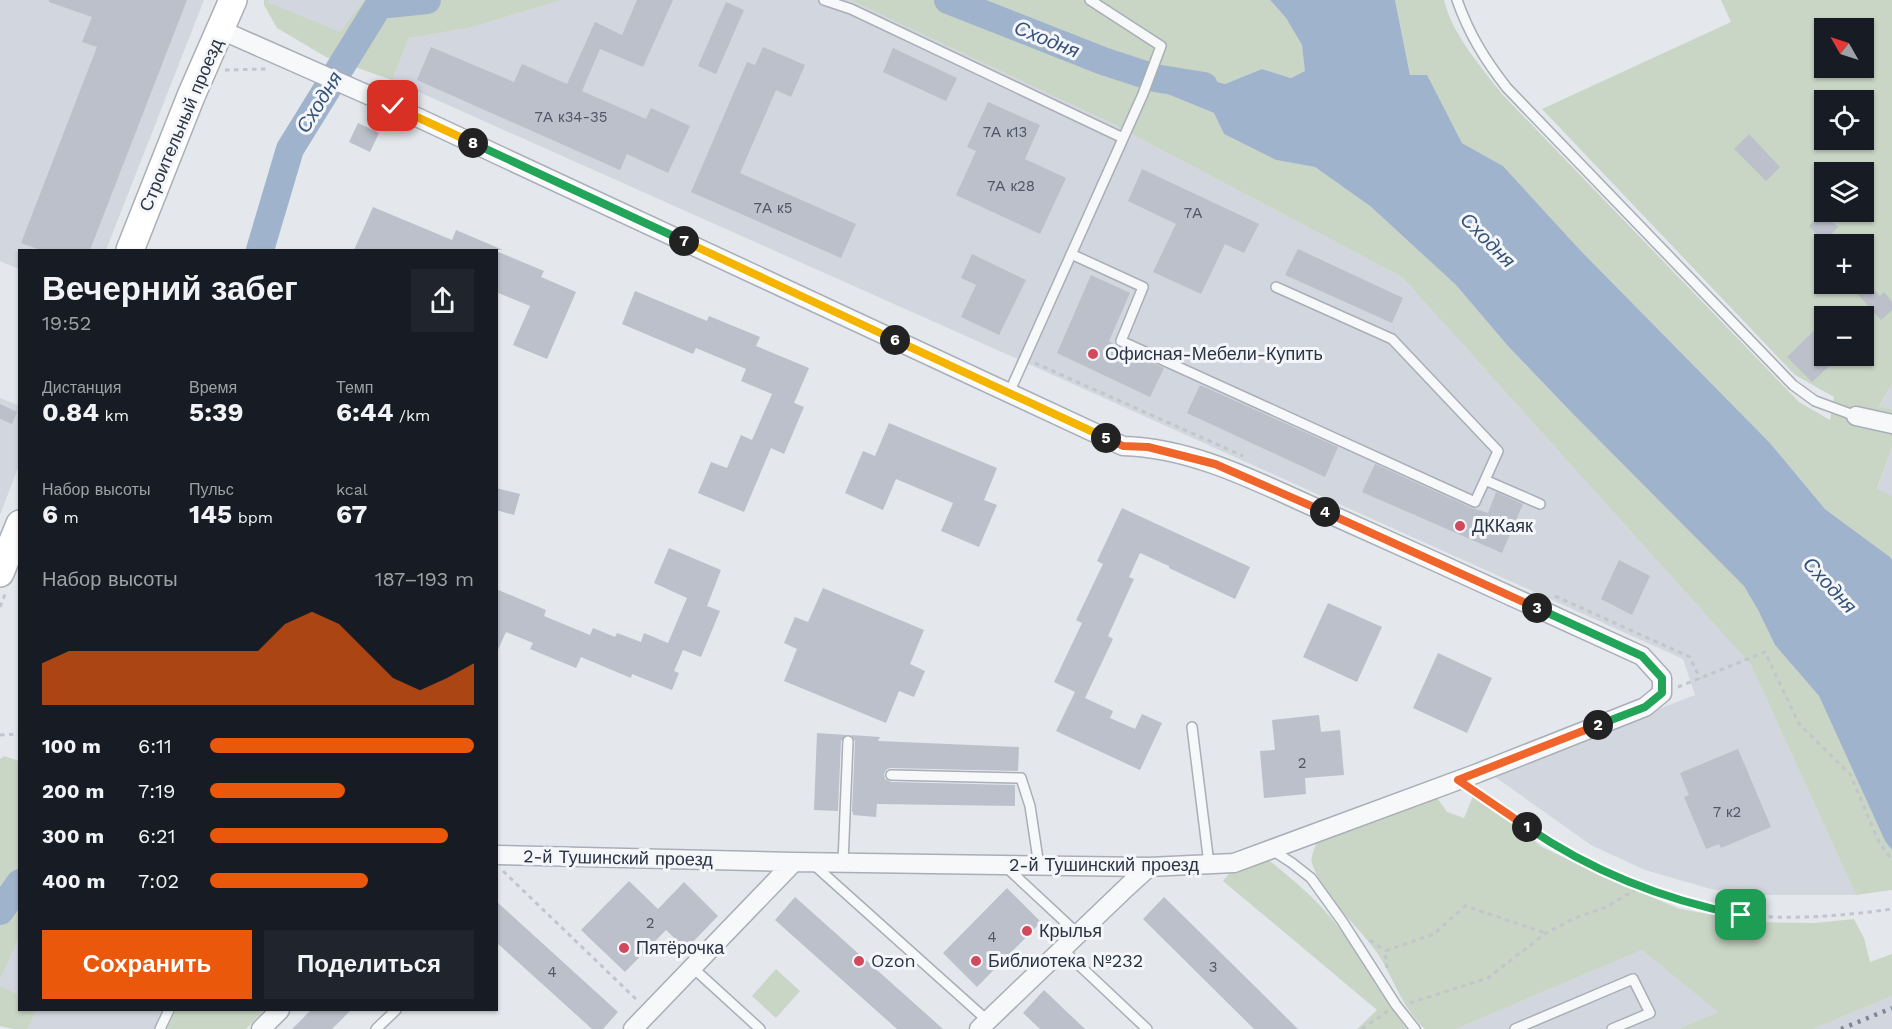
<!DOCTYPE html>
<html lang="ru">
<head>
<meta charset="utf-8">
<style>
  :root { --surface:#171b24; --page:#20242c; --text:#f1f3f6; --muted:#9ea1a6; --accent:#ea580c }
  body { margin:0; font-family:"Work Sans",sans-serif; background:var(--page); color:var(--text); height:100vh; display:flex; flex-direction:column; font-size:22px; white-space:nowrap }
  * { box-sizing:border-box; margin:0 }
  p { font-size:20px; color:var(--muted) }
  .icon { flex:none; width:33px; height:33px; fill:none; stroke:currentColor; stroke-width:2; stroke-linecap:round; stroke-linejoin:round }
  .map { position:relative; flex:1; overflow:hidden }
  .panel { position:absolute; left:18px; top:249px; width:480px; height:762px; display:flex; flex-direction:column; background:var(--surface); border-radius:0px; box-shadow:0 2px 4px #0004 }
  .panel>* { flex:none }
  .needle { width:39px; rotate:309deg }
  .fabs { position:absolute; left:1814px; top:18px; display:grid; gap:12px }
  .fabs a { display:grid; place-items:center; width:60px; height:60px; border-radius:0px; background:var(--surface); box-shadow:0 2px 4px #0004; font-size:30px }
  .pin { position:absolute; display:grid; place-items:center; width:51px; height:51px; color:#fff; margin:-26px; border-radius:12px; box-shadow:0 3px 9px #0006 }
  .km { position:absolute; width:30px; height:30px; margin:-15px; border-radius:50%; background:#222; color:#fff; font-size:16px; line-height:30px; text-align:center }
  .round { display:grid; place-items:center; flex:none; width:63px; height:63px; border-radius:0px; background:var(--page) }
  .summary { display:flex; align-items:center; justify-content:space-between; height:102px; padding:0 24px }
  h1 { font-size:33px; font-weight:700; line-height:45px }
  .stats { display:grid; grid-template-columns:repeat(3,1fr); gap:9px; height:102px; padding:6px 24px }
  .stats div { display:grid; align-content:center }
  .stats b { font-size:26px; font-weight:700 }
  .stats small { font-size:16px; font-weight:400 }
  .stats p { font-size:16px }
  .chart { height:168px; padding:12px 24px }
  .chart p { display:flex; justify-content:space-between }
  .chart svg { width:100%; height:108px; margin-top:6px; fill:var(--accent); opacity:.7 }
  .button { display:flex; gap:12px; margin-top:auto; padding:12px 24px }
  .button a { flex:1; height:69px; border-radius:0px; background:var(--accent); color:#fff; font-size:24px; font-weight:700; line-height:69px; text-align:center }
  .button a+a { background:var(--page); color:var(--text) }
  ul { padding:0 24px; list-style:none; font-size:20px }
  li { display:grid; grid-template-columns:96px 72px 1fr; align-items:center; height:45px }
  li i { height:15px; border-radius:8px; background:var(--accent) }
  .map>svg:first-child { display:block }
  .built { fill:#d2d6de }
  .green { fill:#c9d6c5; fill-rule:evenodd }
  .water { fill:#9fb4cc }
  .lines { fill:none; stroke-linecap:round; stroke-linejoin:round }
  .river { stroke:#9fb4cc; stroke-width:28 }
  .building { fill:#bbc0ca }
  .lane-casing { stroke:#a9aeb7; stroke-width:12 }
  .street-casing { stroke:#a9aeb7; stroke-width:21 }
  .secondary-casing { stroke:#a9aeb7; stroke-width:30 }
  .path { stroke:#c2c5cb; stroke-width:3; stroke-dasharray:4.5 4.5; stroke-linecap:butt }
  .lane { stroke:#f7f8fa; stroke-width:9 }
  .street { stroke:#f7f8fa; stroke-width:18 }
  .secondary { stroke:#fff; stroke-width:27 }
  .rail { stroke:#7d8696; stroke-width:4.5; stroke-dasharray:3 6; stroke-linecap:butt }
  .split-1-casing { stroke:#fff; stroke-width:12 }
  .split-2-casing { stroke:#fff; stroke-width:12 }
  .split-3-casing { stroke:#fff; stroke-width:12 }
  .split-4-casing { stroke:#fff; stroke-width:12 }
  .split-5-casing { stroke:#fff; stroke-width:12 }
  .split-6-casing { stroke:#fff; stroke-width:12 }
  .split-7-casing { stroke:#fff; stroke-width:12 }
  .split-8-casing { stroke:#fff; stroke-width:12 }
  .split-9-casing { stroke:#fff; stroke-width:12 }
  .split-1 { stroke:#22a559; stroke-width:8 }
  .split-2 { stroke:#f0652b; stroke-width:8 }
  .split-3 { stroke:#22a559; stroke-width:8 }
  .split-4 { stroke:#f0652b; stroke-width:8 }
  .split-5 { stroke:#f0652b; stroke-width:8 }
  .split-6 { stroke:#f5b400; stroke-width:8 }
  .split-7 { stroke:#f5b400; stroke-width:8 }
  .split-8 { stroke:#22a559; stroke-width:8 }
  .split-9 { stroke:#f5b400; stroke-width:8 }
  .poi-dot { fill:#d1495b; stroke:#f4f6f9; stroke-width:2 }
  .labels { text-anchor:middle; stroke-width:6; stroke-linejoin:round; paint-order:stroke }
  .number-label { font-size:15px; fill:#4f5766 }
  .street-label { font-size:18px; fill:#2b3445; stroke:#f4f6f9 }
  .poi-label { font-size:18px; fill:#2b3445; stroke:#f4f6f9; text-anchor:start }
  .water-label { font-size:20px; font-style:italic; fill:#34527a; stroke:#f4f6f9 }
</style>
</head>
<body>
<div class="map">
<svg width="1892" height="1029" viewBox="0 0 1892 1029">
  <rect width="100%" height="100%" fill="#e4e7ec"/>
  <!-- built -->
  <path class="built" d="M0 0H204L106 250H20L19 269 0 261Z
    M268 0H364L340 33 268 2Z
    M562 0H850L1115 125 1402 277 1751 665 1856 895H1748L1711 889 1645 870 1591 845 1491 774 1695 695 1683 659 1024 362 392 80 409 38 469 28Z
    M1892 384V409L1879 408Z
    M0 398 20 406 19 465 0 515Z
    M1892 447V496L1877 490Z
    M19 938V995L0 986V979Z
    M1642 950 1719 1012 1679 1029H1456Z
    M1892 996V1029H1813Z
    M37 1010H164L157 1029H27Z"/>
  <!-- green -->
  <path class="green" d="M264 0H268V2L340 32 364 0H562L469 28 409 38 392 80 326 57 277 28 264 5Z
    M850 0H1270L1286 18 1302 45 1306 71 1291 78 1262 69 1225 84 1170 69 1165 93 1214 113 1224 134 1276 160 1315 167 1370 206 1456 285 1507 345 1571 412 1744 585 1758 610 1775 645 1819 696 1885 841 1892 850V890L1856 895 1751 665 1402 277 1115 125Z
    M1395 0H1444C1452 34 1481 67 1502 94L1799 402 1830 420 1834 397 1795 375 1542 109 1731 22 1721 0H1892V384L1879 407 1892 409V447L1877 489 1892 496V560L1890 557 1825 509 1770 443 1581 251 1503 166 1462 143 1427 76 1410 75ZM1824 28H1863V68H1824ZM1824 100H1863V140H1824ZM1824 172H1863V212H1824ZM1824 244H1863V284H1824ZM1824 316H1863V356H1824Z
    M4 756 19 761V938L0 979V759Z
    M1474 794 1542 847 1609 879 1680 909 1755 922 1814 923 1854 919 1864 938 1870 962 1892 954V996L1813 1029H1679L1718 1012 1642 950 1456 1029H1425C1402 1008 1394 979 1378 954 1358 925 1322 897 1312 863 1310 857 1315 848 1317 841L1435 795 1447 812 1464 818Z
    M1265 857C1292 879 1318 900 1339 928 1364 960 1382 997 1407 1029H1357L1377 1010 1223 881 1234 868Z
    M776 969 800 991 776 1018 752 996Z
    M0 986 19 995 20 1010H37L27 1029H14L0 1026Z
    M176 1010H264L246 1029H167Z"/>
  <!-- water -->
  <path class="water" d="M1270 0H1395L1410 75H1427L1462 143 1503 166 1581 251 1770 443 1825 509 1890 557 1892 560V850L1885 841 1819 696 1775 645 1758 610 1744 586 1571 412 1507 345 1456 285 1370 206 1315 167 1276 160 1224 134 1214 113 1165 93 1170 69 1225 84 1262 69 1291 78 1305 71 1302 45 1286 18Z"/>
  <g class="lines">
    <!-- river -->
    <path class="river" d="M948 0 1103 61 1155 78 1204 86
      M260 250 290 149 379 5 427 0
      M0 911 20 883"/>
  </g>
  <!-- building -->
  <path class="building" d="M49 0H187L90 250H41L21 243 97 47 82 42 92 17 49 2Z
    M637 0H673L643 67 600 49 582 91 646 119 651 108 690 126 668 173 627 154 620 170 417 80 431 47 514 82 522 64 567 84 595 22 622 35Z
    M726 2 744 10 716 74 698 66Z
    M763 47 805 65 791 97 776 90 740 173 856 224 841 258 691 192 747 62 755 65Z
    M893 48 957 78 946 101 883 72Z
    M988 102 1040 125 1025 159 1066 178 1040 234 956 195 976 151 967 147Z
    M358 123 379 133 370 152 349 142Z
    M1749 134 1780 167 1766 181 1734 149Z
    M1142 169 1259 224 1244 253 1225 244 1201 294 1153 272 1176 224 1128 201Z
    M373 207 452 240 456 230 503 250H354Z
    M1822 212 1838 227 1824 242 1809 226Z
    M1298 249 1403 298 1392 323 1285 275Z
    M496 251 544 271 541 277 576 292 547 359 513 345 530 306 496 292Z
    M972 254 1026 280 999 335 961 317 976 285 961 278Z
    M1091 275 1130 293 1109 341 1118 347 1164 368 1150 397 1057 353Z
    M1863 278 1880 296 1884 292 1892 302V310L1881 320 1852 288 1857 284H1863Z
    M635 291 707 321 709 316 760 337 756 346 809 368 794 403 804 407 784 454 771 448 744 512 698 493 711 462 727 468 741 435 752 440 772 394 741 381 746 369 696 348 693 354 622 324Z
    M1824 321V356H1840L1812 382 1787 357Z
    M1200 385 1338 447 1325 477 1187 413Z
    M0 404 17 412 12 424 0 419Z
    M889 423 997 468 984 500 997 505 979 547 941 531 953 503 896 479 883 510 845 493 863 451 875 456Z
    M1375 464 1472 508 1488 513 1496 492 1523 504 1502 553 1362 492Z
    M496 488 520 494 514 515 496 510Z
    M1122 508 1250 567 1235 599 1169 568V566L1140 553 1129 577 1134 579 1108 636 1113 639 1085 698 1113 711 1110 718 1135 729 1142 714 1162 723 1140 770 1056 731 1075 692 1054 682 1082 623 1076 620 1103 564 1097 561Z
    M669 548 721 570 707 606 720 611 701 657 683 650 674 671 679 673 672 690 632 674 631 678 581 657 576 668 530 649 533 643 506 632 496 654V589L546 610 544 616 590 635 593 628 615 637 617 633 641 642 644 633 668 643 687 598 654 583Z
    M1619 560 1650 576 1632 615 1601 599Z
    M823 588 924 630 910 664 925 671 914 697 899 691 886 723 784 681 797 649 784 643 795 617 808 622Z
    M1328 603 1382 627 1357 682 1303 657Z
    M1438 653 1492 678 1467 733 1413 708Z
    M1319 715 1321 732 1340 730 1344 775 1305 778 1306 794 1264 798 1260 751 1275 750 1272 720Z
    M817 733 846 735 841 741 838 811 814 810Z
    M851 735 880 737 878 741 1019 747 1018 771 891 768 887 769 884 774 885 779 891 782 1015 785V806L877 804 876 817 853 815V812H852L855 741Z
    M1738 749 1771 827 1721 848 1719 844 1706 849 1684 797 1689 795 1680 773Z
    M629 881 658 909 684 882 718 916 686 949 666 930 625 972 581 930Z
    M1007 888 1041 922 977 987 943 953Z
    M795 897 924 1012 943 1029H897L775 920Z
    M1164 897 1218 950 1298 1029H1254L1143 919Z
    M496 901 618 1012 603 1029H592L496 942Z
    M1044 990 1067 1012 1085 1029H1040L1023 1013Z
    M311 1010H351L332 1029H292Z"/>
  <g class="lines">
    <defs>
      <path id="lane" d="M824 0 851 9 1123 138
        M1457 0C1469 34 1485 60 1507 88L1793 385 1815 401 1856 416
        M1071 254 1143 287 1121 341 1475 502 1485 480 1540 504
        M1276 287 1392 339 1498 451 1485 480
        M1009 393 1143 94 1161 46 1090 0
        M1192 727 1209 864
        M891 775 1021 778 1030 806 1039 866
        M1272 850 1292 863 1311 878 1342 921 1396 1005 1415 1029
        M843 863 848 741
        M813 864 988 1021
        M1005 866 1078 934
        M1062 949 1147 1029
        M692 967 760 1029
        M160 1029 169 1010
        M376 1029 396 1010
        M1515 1029 1633 979 1650 1013 1612 1029"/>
      <path id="street" d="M221 30 393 106 1123 446C1198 448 1267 487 1334 516 1437 562 1539 609 1642 656L1662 678V693L1645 707 1478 773 1234 863 1149 867 794 862 496 855
        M1856 416 1892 424
        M261 1029 280 1010
        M633 1029 794 862
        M979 1029 1127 887 1149 867"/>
      <path id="secondary" d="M130 250 191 96 233 0
        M0 573 20 524"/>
    </defs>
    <!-- lane casing -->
    <use href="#lane" class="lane-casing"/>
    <!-- street casing -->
    <use href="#street" class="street-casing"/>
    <!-- secondary casing -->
    <use href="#secondary" class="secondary-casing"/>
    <!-- path -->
    <path class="path" d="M225 70 266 69
      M385 120 391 131
      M1035 363 1243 456
      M1555 596 1690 657 1700 679
      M0 607 6 592
      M1678 687 1765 652 1799 724 1850 774 1879 842 1892 860
      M0 735 20 734
      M1475 791C1512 816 1549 844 1590 865 1616 878 1644 888 1671 897 1693 904 1718 912 1742 915 1791 920 1843 916 1892 909
      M503 871 639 1002
      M1370 940 1385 951
      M1387 968 1385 951 1434 934 1465 906 1546 933
      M1410 1003 1488 978 1546 933 1575 918 1606 907 1640 887
      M1362 1029 1388 1011"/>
    <!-- lane -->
    <use href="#lane" class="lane"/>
    <!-- street -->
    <use href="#street" class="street"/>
    <!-- secondary -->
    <use href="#secondary" class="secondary"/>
    <!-- rail -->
    <path class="rail" d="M1841 1029 1892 1008"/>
  </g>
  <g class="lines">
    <defs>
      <path id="split-1" d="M1527 827C1591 871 1665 900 1741 915"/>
      <path id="split-2" d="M1527 827 1458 780 1598 725"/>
      <path id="split-3" d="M1537 608 1642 656 1662 678V693L1645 707 1598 725"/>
      <path id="split-4" d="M1325 512 1537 608"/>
      <path id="split-5" d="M1106 438 1123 446 1148 447 1215 464 1325 512"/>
      <path id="split-6" d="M895 340 1106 438"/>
      <path id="split-7" d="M684 241 895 340"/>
      <path id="split-8" d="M473 143 684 241"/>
      <path id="split-9" d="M393 106 473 143"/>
    </defs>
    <!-- split-1 casing -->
    <use href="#split-1" class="split-1-casing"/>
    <!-- split-2 casing -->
    <use href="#split-2" class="split-2-casing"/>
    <!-- split-3 casing -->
    <use href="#split-3" class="split-3-casing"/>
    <!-- split-4 casing -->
    <use href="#split-4" class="split-4-casing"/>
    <!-- split-5 casing -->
    <use href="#split-5" class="split-5-casing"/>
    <!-- split-6 casing -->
    <use href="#split-6" class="split-6-casing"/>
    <!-- split-7 casing -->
    <use href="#split-7" class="split-7-casing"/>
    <!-- split-8 casing -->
    <use href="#split-8" class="split-8-casing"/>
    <!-- split-9 casing -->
    <use href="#split-9" class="split-9-casing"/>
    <!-- split-1 -->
    <use href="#split-1" class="split-1"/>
    <!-- split-2 -->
    <use href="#split-2" class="split-2"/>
    <!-- split-3 -->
    <use href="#split-3" class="split-3"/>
    <!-- split-4 -->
    <use href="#split-4" class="split-4"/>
    <!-- split-5 -->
    <use href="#split-5" class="split-5"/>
    <!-- split-6 -->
    <use href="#split-6" class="split-6"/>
    <!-- split-7 -->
    <use href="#split-7" class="split-7"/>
    <!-- split-8 -->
    <use href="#split-8" class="split-8"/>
    <!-- split-9 -->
    <use href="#split-9" class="split-9"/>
  </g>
  <!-- markers -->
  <g class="poi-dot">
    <circle cx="1093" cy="354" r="6"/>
    <circle cx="1460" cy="526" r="6"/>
    <circle cx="1027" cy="931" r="6"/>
    <circle cx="624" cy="948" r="6"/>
    <circle cx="859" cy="961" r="6"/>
    <circle cx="976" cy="961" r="6"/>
  </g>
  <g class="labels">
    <!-- number labels -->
    <g class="number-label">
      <text x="571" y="122">7А к34-35</text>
      <text x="1005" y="137">7А к13</text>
      <text x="1011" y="191">7А к28</text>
      <text x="773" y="213">7А к5</text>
      <text x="1193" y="218">7А</text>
      <text x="1302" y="768">2</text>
      <text x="1727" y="817">7 к2</text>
      <text x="650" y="928">2</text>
      <text x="992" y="942">4</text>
      <text x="1213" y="972">3</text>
      <text x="552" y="977">4</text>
    </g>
    <!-- street labels -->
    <g class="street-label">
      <text transform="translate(181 125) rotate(-67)" y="6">Строительный проезд</text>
      <text transform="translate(618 858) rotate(1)" y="6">2-й Тушинский проезд</text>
      <text x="1104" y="871">2-й Тушинский проезд</text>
    </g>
    <!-- poi labels -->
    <g class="poi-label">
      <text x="1105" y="360">Офисная-Мебели-Купить</text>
      <text x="1472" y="532">ДККаяк</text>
      <text x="1039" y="937">Крылья</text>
      <text x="636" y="954">Пятёрочка</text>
      <text x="871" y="967">Ozon</text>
      <text x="988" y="967">Библиотека №232</text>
    </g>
    <!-- water labels -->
    <g class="water-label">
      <text transform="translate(1047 39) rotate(22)" y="7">Сходня</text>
      <text transform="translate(319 102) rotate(-58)" y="7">Сходня</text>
      <text transform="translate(1488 240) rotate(45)" y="7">Сходня</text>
      <text transform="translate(1830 585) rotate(47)" y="7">Сходня</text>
    </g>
  </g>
</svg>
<div class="fabs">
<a><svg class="needle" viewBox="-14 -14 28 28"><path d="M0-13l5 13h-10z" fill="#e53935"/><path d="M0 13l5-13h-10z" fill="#9ea1a6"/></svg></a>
<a><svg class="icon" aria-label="locate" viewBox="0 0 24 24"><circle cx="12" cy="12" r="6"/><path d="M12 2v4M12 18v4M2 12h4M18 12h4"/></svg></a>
<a><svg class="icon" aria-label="layers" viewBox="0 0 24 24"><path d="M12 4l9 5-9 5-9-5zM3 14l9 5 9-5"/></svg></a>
<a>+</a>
<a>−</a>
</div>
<div class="pin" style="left:1741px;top:915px;background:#1e9e55"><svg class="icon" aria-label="arrive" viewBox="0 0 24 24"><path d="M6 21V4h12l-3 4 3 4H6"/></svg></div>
<div class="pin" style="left:393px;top:106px;background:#d93025"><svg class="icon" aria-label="check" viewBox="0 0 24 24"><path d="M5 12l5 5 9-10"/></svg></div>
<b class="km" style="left:1527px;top:827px">1</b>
<b class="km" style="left:1598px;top:725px">2</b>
<b class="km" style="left:1537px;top:608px">3</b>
<b class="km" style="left:1325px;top:512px">4</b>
<b class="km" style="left:1106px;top:438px">5</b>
<b class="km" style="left:895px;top:340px">6</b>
<b class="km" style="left:684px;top:241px">7</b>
<b class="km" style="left:473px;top:143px">8</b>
<section class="panel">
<div class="summary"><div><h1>Вечерний забег</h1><p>19:52</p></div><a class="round"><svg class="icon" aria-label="share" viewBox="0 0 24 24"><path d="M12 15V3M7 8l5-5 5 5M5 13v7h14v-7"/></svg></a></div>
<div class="stats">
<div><p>Дистанция</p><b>0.84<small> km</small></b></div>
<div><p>Время</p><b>5:39</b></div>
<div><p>Темп</p><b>6:44<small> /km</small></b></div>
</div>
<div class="stats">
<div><p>Набор высоты</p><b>6<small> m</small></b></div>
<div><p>Пульс</p><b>145<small> bpm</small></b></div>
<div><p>kcal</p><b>67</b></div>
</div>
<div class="chart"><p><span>Набор высоты</span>187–193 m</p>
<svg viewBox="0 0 160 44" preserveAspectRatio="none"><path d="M0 44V27L10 22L20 22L30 22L40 22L50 22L60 22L70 22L80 22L90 11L100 6L110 11L120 22L130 33L140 38L150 33L160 27V44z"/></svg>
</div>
<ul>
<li><b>100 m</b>6:11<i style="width:100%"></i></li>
<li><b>200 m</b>7:19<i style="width:51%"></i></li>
<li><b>300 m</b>6:21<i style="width:90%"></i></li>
<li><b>400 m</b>7:02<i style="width:60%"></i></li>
</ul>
<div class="button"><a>Сохранить</a><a>Поделиться</a></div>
</section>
</div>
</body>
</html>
